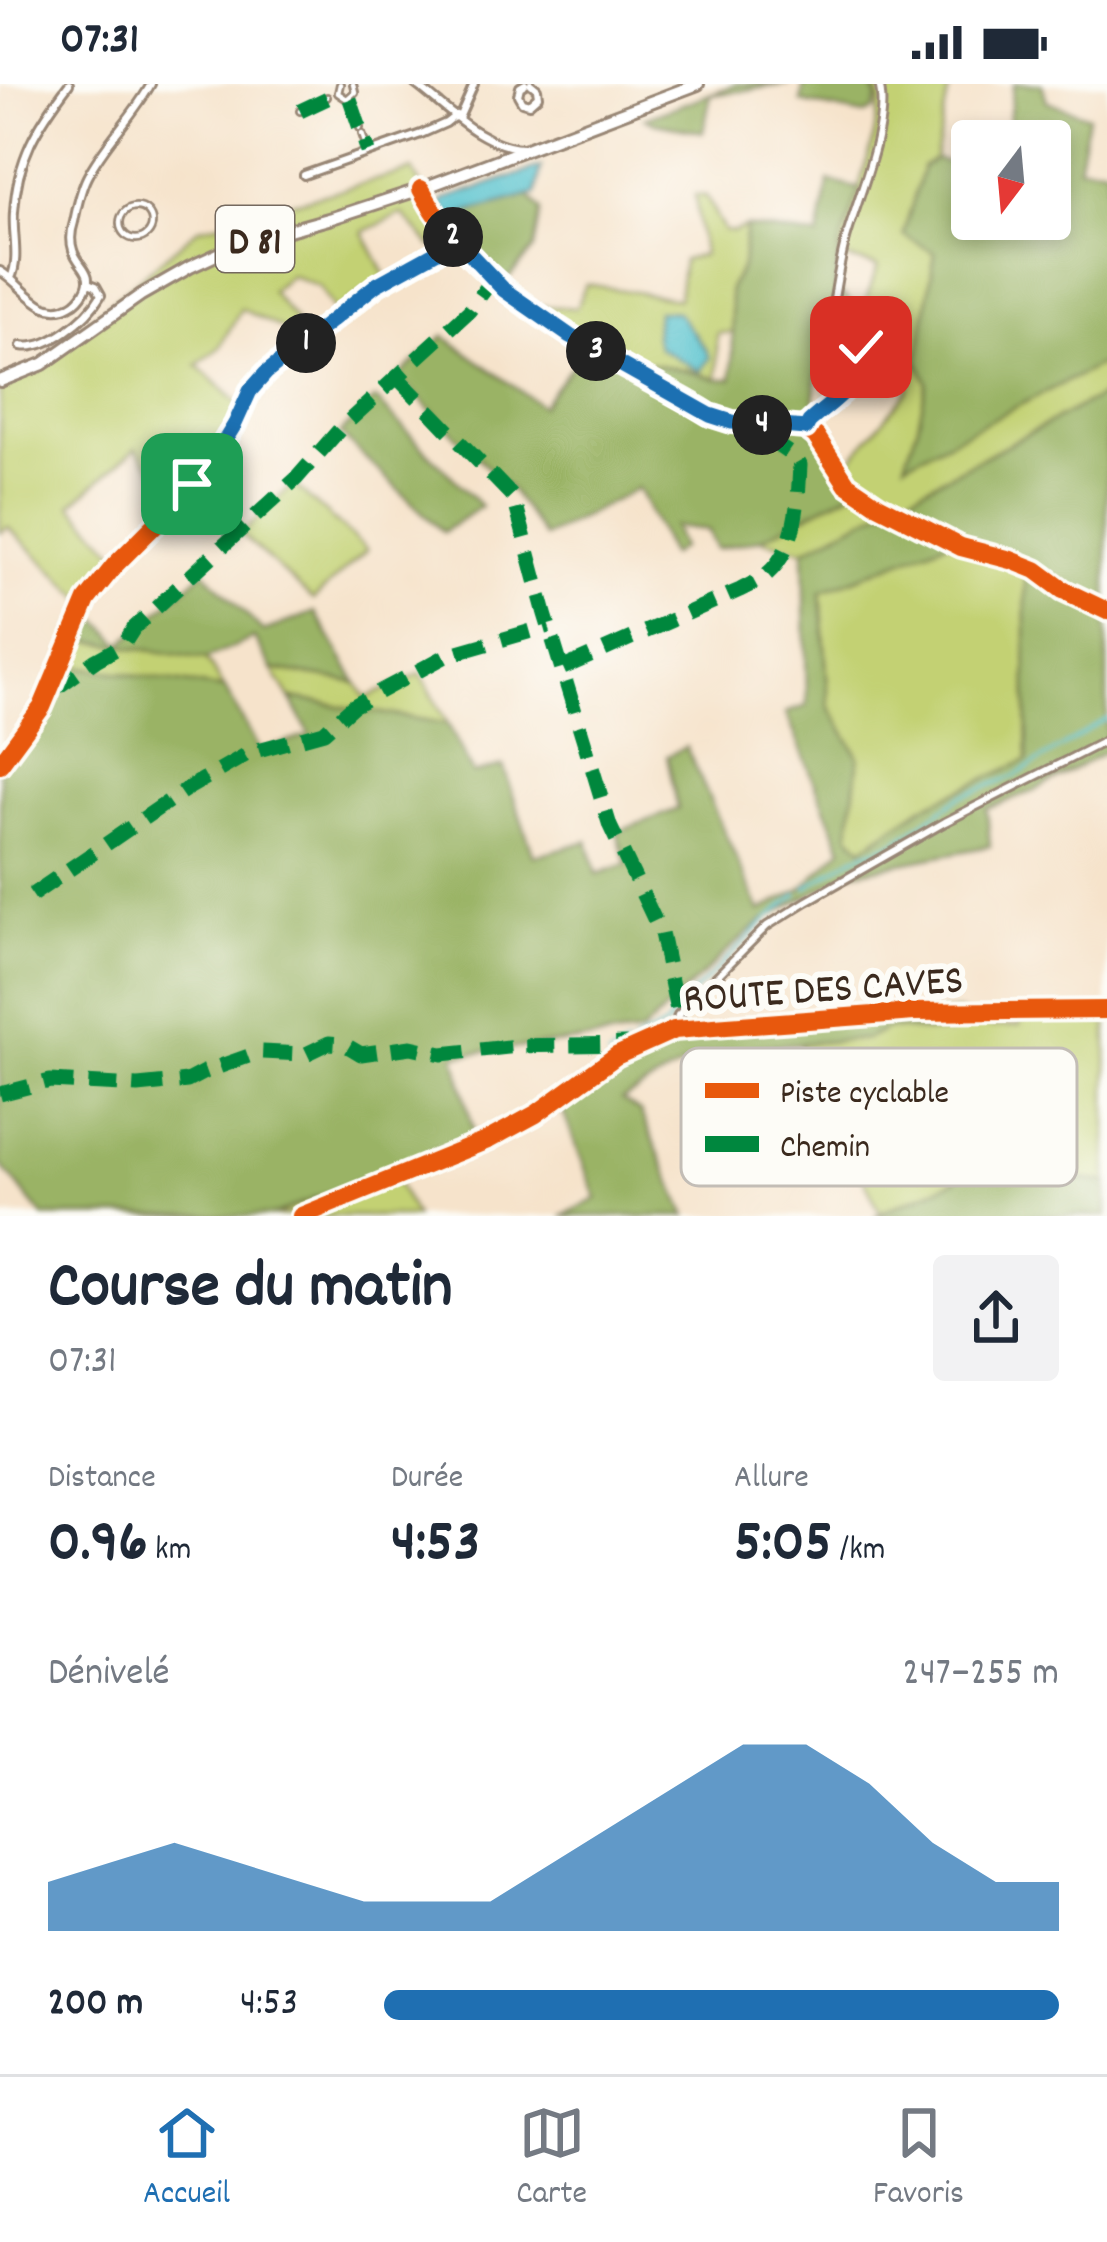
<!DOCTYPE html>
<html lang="fr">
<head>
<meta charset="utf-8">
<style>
  :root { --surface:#fff; --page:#f2f2f3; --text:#1f2937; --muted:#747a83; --line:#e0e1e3; --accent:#1f6fb2 }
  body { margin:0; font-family:Dekko,sans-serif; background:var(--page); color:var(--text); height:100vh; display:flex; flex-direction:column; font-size:45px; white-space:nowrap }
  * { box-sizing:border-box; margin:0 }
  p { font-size:39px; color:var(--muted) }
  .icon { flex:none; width:66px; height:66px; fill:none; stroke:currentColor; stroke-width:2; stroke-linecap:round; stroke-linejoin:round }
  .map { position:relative; height:1132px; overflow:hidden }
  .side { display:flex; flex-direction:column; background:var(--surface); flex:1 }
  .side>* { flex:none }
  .needle { width:78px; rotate:196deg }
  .fabs { position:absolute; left:951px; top:36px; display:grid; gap:24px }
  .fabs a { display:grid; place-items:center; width:120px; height:120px; border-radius:12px; background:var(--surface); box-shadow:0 6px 18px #0003; font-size:60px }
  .pin { position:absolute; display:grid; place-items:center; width:102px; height:102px; color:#fff; margin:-51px; border-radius:24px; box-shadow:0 6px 18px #0006 }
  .km { position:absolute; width:60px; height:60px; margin:-30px; border-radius:50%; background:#222; color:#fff; font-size:33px; line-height:60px; text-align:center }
  .round { display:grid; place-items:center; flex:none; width:126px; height:126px; border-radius:12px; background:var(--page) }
  .headline { display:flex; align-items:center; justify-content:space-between; height:204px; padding:0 48px }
  h1 { font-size:66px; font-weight:800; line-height:90px }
  .figures { display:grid; grid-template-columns:repeat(3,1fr); gap:18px; height:204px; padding:12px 48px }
  .figures div { display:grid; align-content:center }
  .figures b { font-size:60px; font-weight:800 }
  .figures small { font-size:33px; font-weight:400 }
  .figures p { font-size:33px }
  .chart { height:336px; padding:24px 48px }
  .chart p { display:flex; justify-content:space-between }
  .chart svg { width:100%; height:216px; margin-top:12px; fill:var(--accent); opacity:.7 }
  ul { padding:0 48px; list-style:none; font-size:39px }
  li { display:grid; grid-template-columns:192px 144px 1fr; align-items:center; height:90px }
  li i { height:30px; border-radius:15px; background:var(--accent) }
  .status { display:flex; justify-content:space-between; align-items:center; height:84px; padding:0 60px; background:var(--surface); direction:ltr }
  .status svg { height:33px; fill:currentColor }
  .menu { display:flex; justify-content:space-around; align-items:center; height:168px; border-top:3px solid var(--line); background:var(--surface); font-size:33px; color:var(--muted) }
  .menu a { display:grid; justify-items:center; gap:6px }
  .menu .selected { color:var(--accent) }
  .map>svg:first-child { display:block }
  .green { fill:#c3d173; stroke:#7f7e48; stroke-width:3 }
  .forest { fill:#9ab365; stroke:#6a6e42; stroke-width:3; fill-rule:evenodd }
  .water { fill:#56c2ce; stroke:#487676; stroke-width:3 }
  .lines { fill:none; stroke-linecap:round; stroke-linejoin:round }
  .stream { stroke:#56c2ce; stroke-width:3 }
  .pedestrian-casing { stroke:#988674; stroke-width:10 }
  .minor-casing { stroke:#988674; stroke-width:12 }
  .primary-casing { stroke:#988674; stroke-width:16 }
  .pedestrian { stroke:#fff; stroke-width:4.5 }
  .minor { stroke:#fff; stroke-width:6 }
  .primary { stroke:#fff; stroke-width:10 }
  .quiet { stroke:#00873e; stroke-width:15; stroke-dasharray:30 15; stroke-linecap:butt }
  .cycleway-casing { stroke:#fdfcf7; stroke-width:26 }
  .cycleway { stroke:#e8590c; stroke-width:18 }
  .route-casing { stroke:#fff; stroke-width:24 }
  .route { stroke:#1f6fb2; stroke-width:15 }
  .labels { text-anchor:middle; stroke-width:12; stroke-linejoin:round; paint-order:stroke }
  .shield { fill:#fdfcf7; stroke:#75695f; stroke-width:3 }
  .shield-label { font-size:39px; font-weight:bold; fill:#3b2a1e }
  .street-label { font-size:42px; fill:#3b2a1e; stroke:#fdfcf7 }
  .key { fill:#fdfcf7; stroke:#c3bdb6; stroke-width:3 }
  .key-label { font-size:33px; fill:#3b2a1e }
</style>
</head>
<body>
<div class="status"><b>07:31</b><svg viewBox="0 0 49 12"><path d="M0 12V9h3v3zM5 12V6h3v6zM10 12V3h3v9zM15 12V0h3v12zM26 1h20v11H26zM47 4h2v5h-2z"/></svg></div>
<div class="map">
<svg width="1107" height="1132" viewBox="0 0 1107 1132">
  <rect width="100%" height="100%" fill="#fdfcf7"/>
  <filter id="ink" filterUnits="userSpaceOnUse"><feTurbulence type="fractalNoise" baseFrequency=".00833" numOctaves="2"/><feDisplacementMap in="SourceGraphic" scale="24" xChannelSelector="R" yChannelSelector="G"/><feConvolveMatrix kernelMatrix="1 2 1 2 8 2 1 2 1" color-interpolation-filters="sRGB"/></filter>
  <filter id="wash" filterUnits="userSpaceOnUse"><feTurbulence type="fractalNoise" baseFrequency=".004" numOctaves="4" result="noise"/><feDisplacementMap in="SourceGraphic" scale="48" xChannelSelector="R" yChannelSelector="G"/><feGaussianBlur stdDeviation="2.7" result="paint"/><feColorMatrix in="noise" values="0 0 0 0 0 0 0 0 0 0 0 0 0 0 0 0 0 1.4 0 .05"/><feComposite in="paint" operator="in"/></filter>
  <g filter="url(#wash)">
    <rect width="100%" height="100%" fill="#f6e3cb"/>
    <!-- green -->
    <path class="green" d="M874 0H950L935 75 922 83 935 169 918 277 927 298 918 341 906 377 1107 277V309L804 466 760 455 858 404 843 385 908 306 918 277 868 267 859 248 864 222 878 182 840 173V163L873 58 880 16Z
      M412 86 446 147 431 162 402 130 363 148 386 192 335 228 319 202 290 191 271 207 296 237 287 247 241 225 219 264 197 281 242 323 175 413 136 364 71 421 117 469 82 514 8 443 0 449V302L29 288 199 144Z
      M695 111 706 112 724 147 734 148 746 143 742 183 729 205 733 249H717V295L687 286 640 278 590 259 586 262 526 221 576 224 586 200 678 215 683 176 703 171Z
      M293 400 367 466 313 516 241 450Z
      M953 454 1026 484 1028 676 924 722 863 764 849 750 859 673 829 622 821 508Z
      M71 554 206 575 225 605 62 580Z
      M272 585 357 599 366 614 421 590 448 640 290 614Z
      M1020 926 1049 931 1051 937 1107 938V1098L1050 1093 957 1096 880 1128 799 959 867 955 887 944 950 949 955 944 892 939 883 932 958 927 991 943 1020 941Z
      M390 1084 415 1132H276V1131Z"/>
    <!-- forest -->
    <path class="forest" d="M737 0H789L711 11 703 48 656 39 645 34Z
      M804 0H871L877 15 874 26 864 31 801 18Z
      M1014 0H1042L1047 17 1088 32 1078 82 1107 83V242L1104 255 1107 256V277L905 379 918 341 927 298 918 277 935 169 903 151 923 83 935 75 972 84V135H1050V57H1006Z
      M829 97 860 105 840 163 835 203 858 226 849 261 833 258 819 276 811 343 858 404 760 455 716 465 707 446 674 442 681 464 670 471 638 404 544 453 512 408 398 293 444 252 541 322 590 258 640 278 687 286 717 295H732L733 249 729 205 742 183 746 143 818 153Z
      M524 105 541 127 534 165 505 198 476 167 456 138 473 121Z
      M1107 309V667L1034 707 987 725 990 762 849 789 764 836 735 860 640 950 455 971 474 1050 272 1132H43L0 1080V683L39 634 62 580 225 605 260 667 310 651 290 614 448 640 473 690 503 682 534 772 588 757 597 790 627 780 617 748 678 725 667 672 686 663 760 827 802 805 842 764 786 629 807 622 804 466ZM953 455 1025 484 1028 676 924 722 863 764 849 750 859 673 829 622 821 508Z
      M375 315 481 422 443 448 340 350Z
      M204 487 263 548 315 528 357 599 272 585 254 554 206 575 71 554 85 523 122 560Z
      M883 932 892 939 956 943 950 949 887 944 867 955 762 962 698 973 622 1016 640 1028 687 1132H561L597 1115 560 1020 646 963 669 954Z
      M1005 1048 1050 1093 1107 1098V1132H874L956 1096V1077Z"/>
    <!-- water -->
    <path class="water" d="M541 83 536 110 451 133 441 121 445 115Z
      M657 227 677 228 707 267 710 274 700 287 658 263 655 253Z"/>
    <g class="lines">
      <!-- stream -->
      <path class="stream" d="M806 804 852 774 895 758 961 712 1015 692 1107 635
        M678 924 768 835 798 810
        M633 959 666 942 673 930
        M608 974 626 962
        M490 1058 535 1036 573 1007"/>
    </g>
  </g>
  <g filter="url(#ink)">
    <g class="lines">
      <defs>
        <path id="pedestrian" d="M340 0 338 9 347 15 355 8 353 0
          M354 24 360 44
          M300 27 327 13
          M362 50 368 67
          M120 139a16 16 0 1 1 32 0a16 16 0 1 1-32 0Z"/>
        <path id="minor" d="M415 0C446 23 482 63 523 64
          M525 0 520 3 518 11 522 18 529 20 538 12 537 5 531 0
          M459 34 474 0
          M304 91 421 50 446 39 456 31
          M421 105C464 186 542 237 620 281 650 298 681 312 710 331L732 338 806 344 816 352 847 400 878 421 961 463 1011 476 1036 486 1063 506 1107 527
          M0 187C22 199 42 238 71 221 76 219 82 212 84 208 96 188 78 183 73 166 70 157 71 147 74 138 77 123 80 107 87 93 104 59 133 33 151 0
          M11 194C20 174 12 150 14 128 17 74 37 42 69 0
          M21 262C48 267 88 234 101 211L96 202 88 199
          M806 344 809 338C830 320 876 294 860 261 853 246 838 237 833 220 837 198 840 176 846 155 857 115 891 39 879 0
          M0 680 42 623 87 516 115 481 155 441 219 366 235 341 250 307 266 289 377 201 436 168 452 153
          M674 946 678 931 767 842 807 817 945 738 1107 656
          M301 1132 488 1056 536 1030 616 972 674 946 914 928 1107 926"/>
        <path id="primary" d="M0 297 43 280 141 211 190 183 242 159 332 134 421 105 698 0"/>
      </defs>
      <!-- pedestrian casing -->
      <use href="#pedestrian" class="pedestrian-casing"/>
      <!-- minor casing -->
      <use href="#minor" class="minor-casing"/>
      <!-- primary casing -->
      <use href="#primary" class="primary-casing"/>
      <!-- pedestrian -->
      <use href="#pedestrian" class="pedestrian"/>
      <!-- minor -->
      <use href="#minor" class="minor"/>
      <!-- primary -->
      <use href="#primary" class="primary"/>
      <!-- quiet -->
      <path class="quiet" d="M350 15 368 68
        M300 27 338 9
        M397 293 514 414 545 530 610 742 661 849 678 931
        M563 584 740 506C749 501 759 497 766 491 797 465 798 419 800 381L796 374 755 346 753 341
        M52 607 96 576 123 561 134 544 296 395 340 345 469 227 492 196
        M32 811 185 706 251 668 324 648 353 622 448 571 549 542
        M0 1010 50 997 138 1002 187 997 204 988 260 968 306 970 329 959 344 960 361 970 411 963 442 970 518 962 627 960"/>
      <defs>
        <path id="cycleway" d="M421 105C464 186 542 237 620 281 650 298 681 312 710 331L732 338 806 344 816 352 847 400 878 421 961 463 1011 476 1036 486 1063 506 1107 527
          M0 680 42 623 87 516 115 481 155 441 219 366 235 341 250 307 266 289 377 201 436 168 453 152
          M301 1132 488 1056 536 1030 616 972 674 946 914 928 1107 926"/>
      </defs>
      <!-- cycleway casing -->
      <use href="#cycleway" class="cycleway-casing"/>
      <!-- cycleway -->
      <use href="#cycleway" class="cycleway"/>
    </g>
  </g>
  <g class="lines" filter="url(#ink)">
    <defs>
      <path id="route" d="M192 400 219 366 235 340 250 307 266 289 376 201 436 168 453 152 504 206 570 252 710 331 732 338 806 344 809 338C834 315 866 300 861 263"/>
    </defs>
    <!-- route casing -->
    <use href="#route" class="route-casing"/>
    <!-- route -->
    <use href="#route" class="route"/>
  </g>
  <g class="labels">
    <!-- shield labels -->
    <rect class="shield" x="216" y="122" width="78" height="66" rx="9"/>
    <g class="shield-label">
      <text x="255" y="169">D 81</text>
    </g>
    <!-- street labels -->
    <g class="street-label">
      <text transform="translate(823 902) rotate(-4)" y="15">ROUTE DES CAVES</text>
    </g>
  </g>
  <!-- legend -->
  <rect x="681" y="964" width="396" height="138" rx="18" class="key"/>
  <rect x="705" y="999" width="54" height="15" fill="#e8590c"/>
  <rect x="705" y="1052" width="54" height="16" fill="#00873e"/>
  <g class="key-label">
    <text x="780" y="1018">Piste cyclable</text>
    <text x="780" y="1072">Chemin</text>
  </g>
</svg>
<div class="fabs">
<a><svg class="needle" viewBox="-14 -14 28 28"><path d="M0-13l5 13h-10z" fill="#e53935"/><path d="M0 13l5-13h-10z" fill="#747a83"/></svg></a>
</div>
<div class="pin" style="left:192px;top:400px;background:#1e9e55"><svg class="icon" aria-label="arrive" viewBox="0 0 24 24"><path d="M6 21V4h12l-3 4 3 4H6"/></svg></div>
<div class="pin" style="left:861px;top:263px;background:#d93025"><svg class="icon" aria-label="check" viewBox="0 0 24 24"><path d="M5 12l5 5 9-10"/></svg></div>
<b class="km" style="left:306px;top:259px">1</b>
<b class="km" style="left:453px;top:153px">2</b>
<b class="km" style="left:596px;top:267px">3</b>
<b class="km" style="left:762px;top:341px">4</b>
</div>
<section class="side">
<div class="headline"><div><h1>Course du matin</h1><p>07:31</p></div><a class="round"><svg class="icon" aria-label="share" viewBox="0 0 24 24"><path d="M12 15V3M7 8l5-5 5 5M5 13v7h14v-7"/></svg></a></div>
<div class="figures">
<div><p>Distance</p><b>0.96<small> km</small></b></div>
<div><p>Durée</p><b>4:53</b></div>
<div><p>Allure</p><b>5:05<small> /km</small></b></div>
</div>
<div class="chart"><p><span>Dénivelé</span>247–255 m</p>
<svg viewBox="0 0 160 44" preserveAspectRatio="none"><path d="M0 44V34L10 30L20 26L30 30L40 34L50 38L60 38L70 38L80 30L90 22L100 14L110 6L120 6L130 14L140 26L150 34L160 34V44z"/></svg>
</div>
<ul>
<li><b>200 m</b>4:53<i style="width:100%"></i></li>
</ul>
</section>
<nav class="menu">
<a class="selected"><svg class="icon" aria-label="home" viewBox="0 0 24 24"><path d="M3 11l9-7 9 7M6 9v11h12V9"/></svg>Accueil</a>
<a><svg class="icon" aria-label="map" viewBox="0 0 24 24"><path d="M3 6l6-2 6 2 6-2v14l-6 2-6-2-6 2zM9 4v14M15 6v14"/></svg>Carte</a>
<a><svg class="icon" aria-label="saved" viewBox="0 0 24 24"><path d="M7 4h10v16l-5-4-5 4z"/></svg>Favoris</a>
</nav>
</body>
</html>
